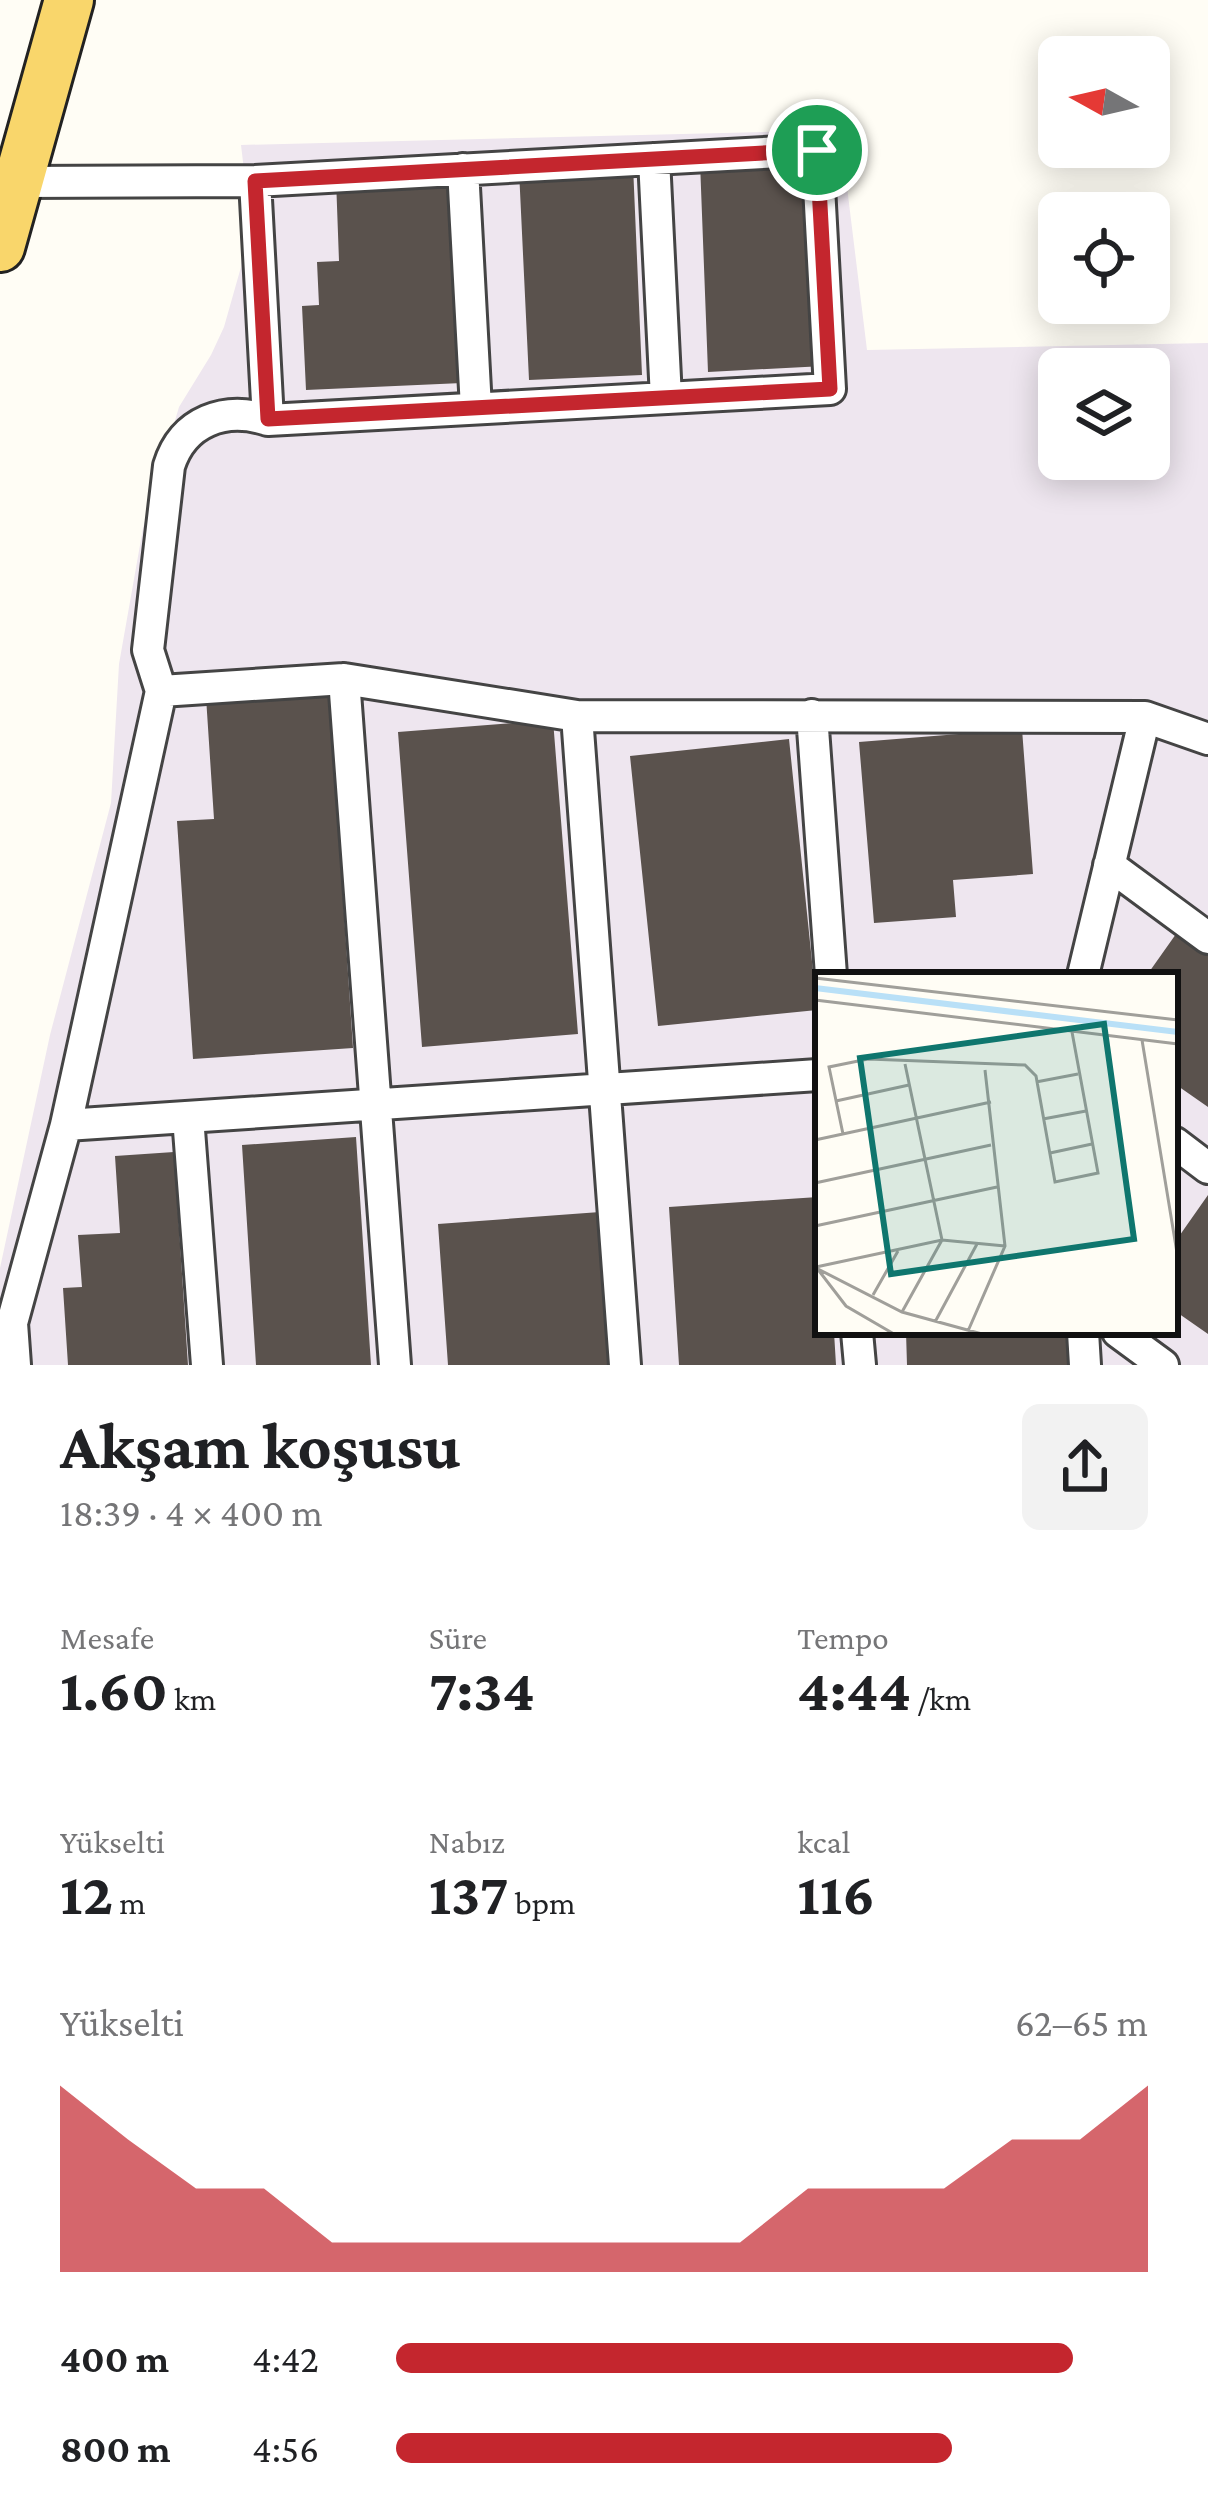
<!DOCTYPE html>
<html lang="tr">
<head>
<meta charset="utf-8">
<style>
  :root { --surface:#fff; --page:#f2f2f2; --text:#202124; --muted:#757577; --accent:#c4262e }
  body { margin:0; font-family:"Crimson Pro",serif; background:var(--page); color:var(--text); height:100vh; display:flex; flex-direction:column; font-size:45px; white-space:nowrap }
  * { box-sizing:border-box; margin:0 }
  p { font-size:39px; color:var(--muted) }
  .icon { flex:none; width:66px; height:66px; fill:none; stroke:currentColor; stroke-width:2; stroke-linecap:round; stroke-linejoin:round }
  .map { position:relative; height:1365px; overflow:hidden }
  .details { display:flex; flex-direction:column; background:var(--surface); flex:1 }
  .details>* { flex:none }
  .needle { width:78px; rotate:278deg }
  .controls { position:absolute; left:1038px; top:36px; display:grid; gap:24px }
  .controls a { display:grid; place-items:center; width:132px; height:132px; border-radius:18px; background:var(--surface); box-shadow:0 6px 30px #0003; font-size:60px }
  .pin { position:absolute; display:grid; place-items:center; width:102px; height:102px; color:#fff; margin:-51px; border:6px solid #fff; border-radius:50%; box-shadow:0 3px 12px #0007 }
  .round { display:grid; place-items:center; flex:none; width:126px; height:126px; border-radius:18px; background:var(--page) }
  .summary { display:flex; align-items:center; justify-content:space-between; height:204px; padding:0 60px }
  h1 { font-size:66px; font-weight:700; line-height:90px }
  .stats { display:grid; grid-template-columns:repeat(3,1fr); gap:18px; height:204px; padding:12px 60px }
  .stats div { display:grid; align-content:center }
  .stats b { font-size:60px; font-weight:700 }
  .stats small { font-size:33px; font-weight:400 }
  .stats p { font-size:33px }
  .chart { height:336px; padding:24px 60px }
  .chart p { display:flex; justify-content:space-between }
  .chart svg { width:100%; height:216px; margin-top:12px; fill:var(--accent); opacity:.7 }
  ul { padding:0 60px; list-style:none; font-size:39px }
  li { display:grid; grid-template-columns:192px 144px 1fr; align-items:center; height:90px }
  li i { height:30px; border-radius:15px; background:var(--accent) }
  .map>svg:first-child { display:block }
  .industrial { fill:#eee6ef; fill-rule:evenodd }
  .building { fill:#5a524d }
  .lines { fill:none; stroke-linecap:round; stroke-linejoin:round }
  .minor-casing { stroke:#444; stroke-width:36 }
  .primary-casing { stroke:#222; stroke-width:54 }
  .minor { stroke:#fff; stroke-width:30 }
  .primary { stroke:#f9d66b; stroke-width:48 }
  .route-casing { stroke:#fff; stroke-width:24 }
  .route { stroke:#c4262e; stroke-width:15 }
  .inset-river { fill:none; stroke:#b9e0f7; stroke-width:6 }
  .inset-road { fill:none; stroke:#a09f9a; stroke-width:3 }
  .view { fill:#0f766e; fill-opacity:0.15; stroke:#0f766e; stroke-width:6 }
  .inset-edge { fill:none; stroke:#111; stroke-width:6 }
</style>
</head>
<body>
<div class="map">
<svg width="1208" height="1365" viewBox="0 0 1208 1365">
  <rect width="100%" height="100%" fill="#fffdf5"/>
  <!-- industrial -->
  <path class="industrial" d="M840 130 867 350 1208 343V1365H0V1268L50 1035 111 803 119 664 143 528 179 407 211 355 224 327 241 267 248 204 241 145ZM1059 369H1149V459H1059ZM818 975H1175V1332H818Z"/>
  <!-- building -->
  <path class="building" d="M814 157 824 366 708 372 700 162Z
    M633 165 642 375 529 380 519 170Z
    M453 173 462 383 306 390 302 306 319 305 317 262 339 261 336 179Z
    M329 689 353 1048 193 1059 177 821 214 819 206 697Z
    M553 720 578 1034 422 1047 398 732Z
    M1022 729 1033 874 953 880 956 917 874 923 859 742Z
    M789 739 817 1010 658 1026 630 756Z
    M1176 934 1208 956V1107L1175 1084V975H1147Z
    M356 1137 371 1365H256L242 1145Z
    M174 1152 188 1365H68L63 1288 82 1287 78 1235 120 1233 115 1156Z
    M1208 1195V1334L1175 1311V1242Z
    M818 1197V1332H834L836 1365H679L669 1207Z
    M600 1212 612 1365H448L438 1224Z
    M906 1332H1070L1072 1365H907Z"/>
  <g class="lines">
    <defs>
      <path id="minor" d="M654 159 666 398
        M463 169 476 408
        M255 181 268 420
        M344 679 395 1365
        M161 691 344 679 577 716 1145 717 1208 739
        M812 715 831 975
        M577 716 625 1365
        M1109 865 1208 938
        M1083 975 1145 717
        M188 1117 207 1365
        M66 1125 818 1075
        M1175 1143 1208 1168
        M857 1332 860 1365
        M1083 1332 1085 1365
        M1118 1332 1163 1365
        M15 1365 12 1323 66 1125 161 691 148 650 169 466C183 421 225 406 268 420L830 389 817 150 255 181 19 182"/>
      <path id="primary" d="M0 247 69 0"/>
    </defs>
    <!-- minor casing -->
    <use href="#minor" class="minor-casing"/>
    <!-- primary casing -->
    <use href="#primary" class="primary-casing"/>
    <!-- minor -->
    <use href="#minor" class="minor"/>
    <!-- primary -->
    <use href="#primary" class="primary"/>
  </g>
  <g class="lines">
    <defs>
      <path id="route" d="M817 150 830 389 268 419 255 181Z"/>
    </defs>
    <!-- route casing -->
    <use href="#route" class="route-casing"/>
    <!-- route -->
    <use href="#route" class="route"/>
  </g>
  <!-- overview -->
  <g transform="translate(815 972)">
    <rect width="363" height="363" fill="#fffdf5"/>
    <path class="inset-river" d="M0 16 363 60"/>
    <path class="inset-road" d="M0 6 363 48M0 28 363 72M327 68 363 287M221 110 263 102M21 129 94 113M228 147 271 139M28 162 14 95 53 87 210 93 221 104 240 210 283 201 257 60M0 168 176 130M235 181 277 172M0 211 176 173M0 254 182 215M1 295 127 268 190 274M1 295 31 334 79 362M1 296 87 340 167 362M58 323 83 279M87 340 127 268 90 92M120 350 162 272M153 359 190 274 170 98"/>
    <path class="view" d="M289 52 319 267 76 302 45 86Z"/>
    <rect width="363" height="363" class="inset-edge"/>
  </g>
</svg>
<div class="controls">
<a><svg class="needle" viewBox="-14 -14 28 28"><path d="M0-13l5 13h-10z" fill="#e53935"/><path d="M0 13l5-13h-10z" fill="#757577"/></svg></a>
<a><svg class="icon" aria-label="locate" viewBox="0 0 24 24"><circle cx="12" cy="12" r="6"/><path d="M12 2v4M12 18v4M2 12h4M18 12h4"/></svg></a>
<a><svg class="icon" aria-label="layers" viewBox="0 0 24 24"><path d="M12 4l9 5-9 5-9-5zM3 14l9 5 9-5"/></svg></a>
</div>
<div class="pin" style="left:817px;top:150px;background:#1e9e55"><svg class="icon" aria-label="arrive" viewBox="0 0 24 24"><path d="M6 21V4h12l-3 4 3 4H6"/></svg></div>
</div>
<section class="details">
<div class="summary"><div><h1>Akşam koşusu</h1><p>18:39 · 4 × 400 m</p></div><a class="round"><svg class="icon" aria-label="share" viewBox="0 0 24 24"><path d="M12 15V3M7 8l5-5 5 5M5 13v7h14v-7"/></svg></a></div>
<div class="stats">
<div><p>Mesafe</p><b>1.60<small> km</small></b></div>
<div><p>Süre</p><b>7:34</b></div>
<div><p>Tempo</p><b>4:44<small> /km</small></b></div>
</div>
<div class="stats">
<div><p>Yükselti</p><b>12<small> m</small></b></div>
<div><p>Nabız</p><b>137<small> bpm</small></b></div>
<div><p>kcal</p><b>116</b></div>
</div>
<div class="chart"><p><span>Yükselti</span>62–65 m</p>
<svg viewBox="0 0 160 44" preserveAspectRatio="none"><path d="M0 44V6L10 17L20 27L30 27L40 38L50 38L60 38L70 38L80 38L90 38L100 38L110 27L120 27L130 27L140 17L150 17L160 6V44z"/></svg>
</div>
<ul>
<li><b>400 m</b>4:42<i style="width:90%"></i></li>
<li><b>800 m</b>4:56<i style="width:74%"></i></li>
</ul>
</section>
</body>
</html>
